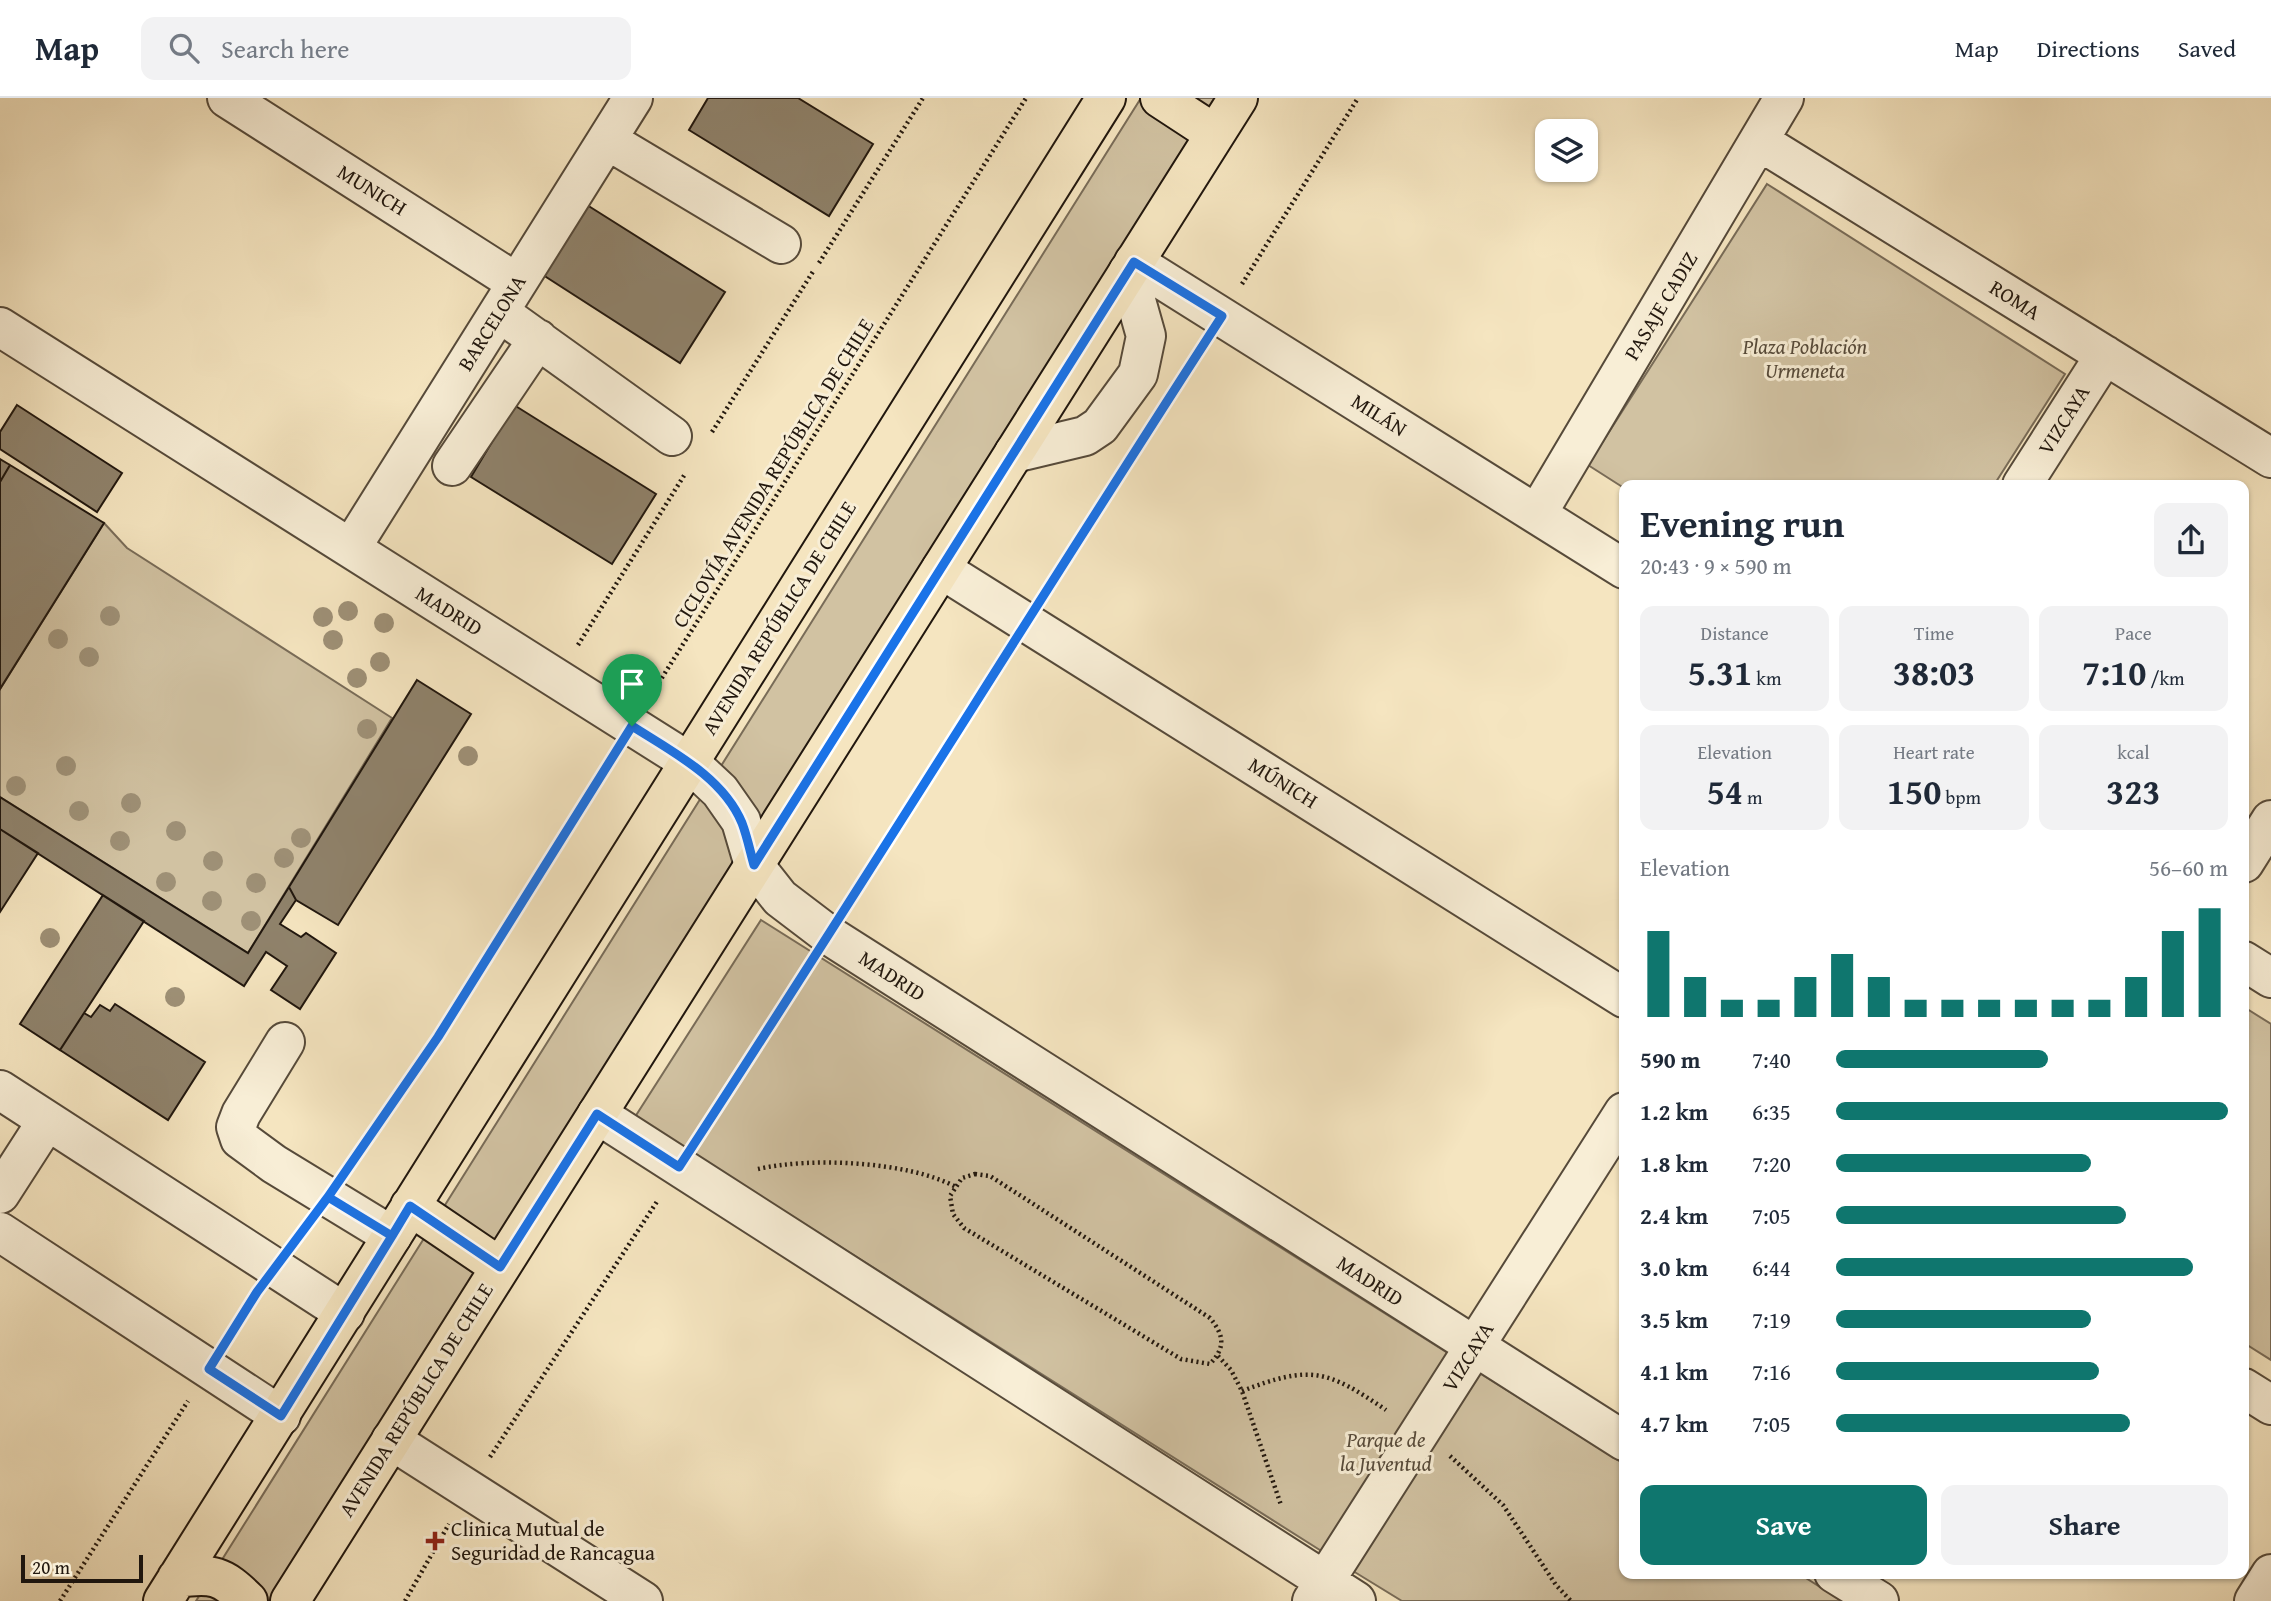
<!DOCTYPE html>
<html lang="en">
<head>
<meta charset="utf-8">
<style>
  :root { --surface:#fff; --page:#f2f2f3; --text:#1f2937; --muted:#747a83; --line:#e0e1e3; --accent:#0f766e }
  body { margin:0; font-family:"Gentium Book Plus",serif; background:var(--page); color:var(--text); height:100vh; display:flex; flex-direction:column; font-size:26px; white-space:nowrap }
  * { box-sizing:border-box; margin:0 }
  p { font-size:23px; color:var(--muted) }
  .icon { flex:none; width:38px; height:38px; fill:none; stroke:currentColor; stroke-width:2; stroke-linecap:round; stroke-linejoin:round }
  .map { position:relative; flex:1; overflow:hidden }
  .panel { position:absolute; left:1619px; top:382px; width:630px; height:1099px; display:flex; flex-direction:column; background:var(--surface); border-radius:14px; box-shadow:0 2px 5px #0004 }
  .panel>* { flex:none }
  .fabs { position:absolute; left:1535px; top:21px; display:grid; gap:14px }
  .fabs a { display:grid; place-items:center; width:63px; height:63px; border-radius:14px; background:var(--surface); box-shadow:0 2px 5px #0004; font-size:35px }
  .scale { position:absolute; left:21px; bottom:18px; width:122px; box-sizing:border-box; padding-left:7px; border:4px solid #21170e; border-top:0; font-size:19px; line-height:24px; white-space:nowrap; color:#21170e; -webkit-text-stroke:5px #f8eed6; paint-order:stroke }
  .pin { position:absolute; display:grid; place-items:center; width:60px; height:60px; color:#fff; margin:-72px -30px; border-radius:50% 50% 50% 0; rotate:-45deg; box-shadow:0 0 7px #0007 }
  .pin .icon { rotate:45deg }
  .round { display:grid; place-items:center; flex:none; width:74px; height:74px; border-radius:14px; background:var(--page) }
  .headline { display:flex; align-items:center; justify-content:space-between; height:119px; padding:0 21px }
  h1 { font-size:38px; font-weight:700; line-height:52px }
  .figures { display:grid; grid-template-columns:repeat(3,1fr); gap:10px; height:119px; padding:7px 21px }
  .figures div { display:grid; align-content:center; border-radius:14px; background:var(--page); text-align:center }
  .figures b { font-size:35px; font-weight:700 }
  .figures small { font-size:19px; font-weight:400 }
  .figures p { font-size:19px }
  .chart { height:196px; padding:14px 21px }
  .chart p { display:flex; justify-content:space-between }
  .chart svg { width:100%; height:126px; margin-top:7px; stroke:var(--accent); stroke-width:6 }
  .primary-button { display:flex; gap:14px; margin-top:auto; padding:14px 21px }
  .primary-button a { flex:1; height:80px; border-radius:14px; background:var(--accent); color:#fff; font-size:28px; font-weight:700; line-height:80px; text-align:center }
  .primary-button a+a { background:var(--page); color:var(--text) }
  ul { padding:0 21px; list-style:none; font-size:23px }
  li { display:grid; grid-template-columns:112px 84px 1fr; align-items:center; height:52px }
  li i { height:18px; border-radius:9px; background:var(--accent) }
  header { display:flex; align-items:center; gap:42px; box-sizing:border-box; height:98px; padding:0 35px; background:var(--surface); border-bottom:2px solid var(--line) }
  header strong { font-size:33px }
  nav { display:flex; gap:38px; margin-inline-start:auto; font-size:24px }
  .search { width:490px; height:63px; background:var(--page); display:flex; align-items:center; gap:18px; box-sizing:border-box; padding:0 24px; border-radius:14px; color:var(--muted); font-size:26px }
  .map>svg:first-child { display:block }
  .green { fill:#d1c2a2; stroke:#796c58; stroke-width:2 }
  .building { fill:#8f826b; stroke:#21170e; stroke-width:2 }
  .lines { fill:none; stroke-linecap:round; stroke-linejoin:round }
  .minor-casing { stroke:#564a3a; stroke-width:42 }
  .major-casing { stroke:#21170e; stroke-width:42 }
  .path { stroke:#21170e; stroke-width:4.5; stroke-dasharray:2 3.5; stroke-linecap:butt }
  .minor { stroke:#f8eed6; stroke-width:38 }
  .major { stroke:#f5e5c0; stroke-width:38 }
  .tree { fill:#9e9076 }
  .route-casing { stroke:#fff; stroke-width:14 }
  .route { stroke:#1a73e8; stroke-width:9 }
  .poi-dot { fill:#8f2418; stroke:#f8eed6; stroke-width:2.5 }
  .labels { text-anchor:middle; stroke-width:6; stroke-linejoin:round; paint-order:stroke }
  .street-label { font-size:21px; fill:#21170e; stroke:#f8eed6 }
  .park-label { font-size:21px; font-style:italic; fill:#564a3a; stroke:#f8eed6 }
  .poi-label { font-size:21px; fill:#21170e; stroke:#f8eed6; text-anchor:start }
</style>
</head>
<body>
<header>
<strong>Map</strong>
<div class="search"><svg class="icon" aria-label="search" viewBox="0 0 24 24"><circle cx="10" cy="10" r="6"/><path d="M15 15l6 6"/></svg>Search here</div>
<nav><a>Map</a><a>Directions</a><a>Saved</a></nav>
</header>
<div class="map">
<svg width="2271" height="1503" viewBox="0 0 2271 1503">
  <rect width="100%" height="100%" fill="#f5e5c0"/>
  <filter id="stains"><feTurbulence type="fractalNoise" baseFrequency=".00286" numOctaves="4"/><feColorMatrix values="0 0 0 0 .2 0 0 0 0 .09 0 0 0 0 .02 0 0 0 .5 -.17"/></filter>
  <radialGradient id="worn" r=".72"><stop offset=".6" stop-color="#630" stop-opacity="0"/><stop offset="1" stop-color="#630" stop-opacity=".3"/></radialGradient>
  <!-- green -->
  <path class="green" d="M1141 0H1215L270 1503H196Z
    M1767 86 2065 276 1994 387H1624V390L1588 367Z
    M104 425 127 450 392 620 248 855 0 699V591Z
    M761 822 1624 1366V1475H1798L1842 1503H1402L1353 1473 635 1019Z
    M2244 909 2271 926V1262L2244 1245Z"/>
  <!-- building -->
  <path class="building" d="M708 0H798L873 46 829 118 689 32Z
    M587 107 725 194 680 265 543 177Z
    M17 307 122 375 97 414 0 351V334Z
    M514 307 656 396 612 466 471 379Z
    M0 361 10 367 0 384Z
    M10 367 104 425 0 591V384Z
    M417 582 471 616 338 827 296 802 289 789Z
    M0 699 248 855 289 789 296 802 280 826 301 839 306 835 336 855 300 911 271 892 287 868 266 854 244 888 0 731Z
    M0 731 38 755 0 814Z
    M103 797 144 823 60 952 20 926Z
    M115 906 205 964 168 1022 60 952 84 915 91 919 100 907 110 913Z"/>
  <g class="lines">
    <defs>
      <path id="minor" d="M227 0 517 185
        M607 42 781 146
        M1759 43 2271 360
        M1134 164 1624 471
        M499 214 672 338
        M0 229 689 664 720 693 741 723 754 767 780 800 830 838 1624 1343
        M1014 355 1085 338 1100 328 1138 276 1146 238 1128 174
        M452 368 538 241
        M2022 387 2105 257
        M1537 416 1784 0
        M351 450 633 0
        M941 471 1624 900
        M2244 765 2271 722
        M2244 863 2271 880
        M285 944 241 1016 236 1029 240 1041 274 1066 392 1138
        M0 992 345 1215
        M597 1016 1356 1503
        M0 1096 47 1023
        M0 1134 281 1318
        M2244 1290 2271 1307
        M391 1342 643 1503
        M1834 1475 1879 1503
        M1312 1503 1624 1014
        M2254 1503 2271 1476"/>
      <path id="major" d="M1160 0 1215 36
        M410 1108 500 1169
        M177 1480C213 1475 222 1477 248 1503
        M163 1503 1106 0
        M290 1503 1238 0"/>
    </defs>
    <!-- minor casing -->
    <use href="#minor" class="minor-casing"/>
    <!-- major casing -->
    <use href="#major" class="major-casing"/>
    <!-- path -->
    <path class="path" d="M819 165 923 0
      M1242 186 1358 0
      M1180 284 1200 253
      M712 334 814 172
      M1047 489 1133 356
      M578 547 685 376
      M653 594 1026 0
      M851 804 1004 556
      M701 1036 809 871
      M351 1065 438 939 612 661
      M758 1071C810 1059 908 1063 956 1089
      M975 1076 990 1078 1210 1220C1224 1237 1226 1249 1210 1266L1181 1261 964 1130 953 1116 950 1098 962 1080Z
      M230 1237 251 1203
      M1218 1258 1231 1272 1242 1293 1281 1407
      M1242 1293C1310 1267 1326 1271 1386 1312
      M1450 1358 1503 1407 1556 1487 1571 1503
      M490 1359 658 1102
      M60 1503 188 1303
      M405 1503 449 1426"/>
    <!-- minor -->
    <use href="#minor" class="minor"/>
    <!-- major -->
    <use href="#major" class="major"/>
  </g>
  <!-- trees -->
  <g class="tree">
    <circle cx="348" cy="513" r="10"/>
    <circle cx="110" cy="518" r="10"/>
    <circle cx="323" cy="519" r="10"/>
    <circle cx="384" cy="525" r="10"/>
    <circle cx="58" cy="541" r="10"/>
    <circle cx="333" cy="542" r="10"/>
    <circle cx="89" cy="559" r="10"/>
    <circle cx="380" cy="564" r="10"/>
    <circle cx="357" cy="580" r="10"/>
    <circle cx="367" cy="631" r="10"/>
    <circle cx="468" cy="658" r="10"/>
    <circle cx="66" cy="668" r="10"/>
    <circle cx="16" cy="688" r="10"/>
    <circle cx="131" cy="705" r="10"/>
    <circle cx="79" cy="713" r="10"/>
    <circle cx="176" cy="733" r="10"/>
    <circle cx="301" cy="740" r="10"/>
    <circle cx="120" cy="743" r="10"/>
    <circle cx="284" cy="760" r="10"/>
    <circle cx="213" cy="763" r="10"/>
    <circle cx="166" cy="784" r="10"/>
    <circle cx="256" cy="785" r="10"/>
    <circle cx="212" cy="803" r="10"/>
    <circle cx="251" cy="823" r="10"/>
    <circle cx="50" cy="840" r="10"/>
    <circle cx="175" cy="899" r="10"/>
  </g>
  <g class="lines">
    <defs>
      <path id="route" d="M632 628 438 939 328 1099 392 1138 281 1318 209 1271 257 1194 328 1099 392 1138 410 1108 500 1169 597 1016 679 1069C863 787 1039 501 1222 218L1134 164 754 767C750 753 747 738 742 725 723 679 671 653 632 628"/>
    </defs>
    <!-- route casing -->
    <use href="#route" class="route-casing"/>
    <!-- route -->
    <use href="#route" class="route"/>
  </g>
  <!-- markers -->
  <path class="poi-dot" d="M431.5 1432.5h7v7h7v7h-7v7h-7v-7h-7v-7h7z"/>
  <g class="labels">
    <!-- street labels -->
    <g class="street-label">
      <text transform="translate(372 92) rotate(32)" y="7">MUNICH</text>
      <text transform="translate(2015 202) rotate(32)" y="7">ROMA</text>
      <text transform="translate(1661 208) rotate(-59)" y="7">PASAJE CADIZ</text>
      <text transform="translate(492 225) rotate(-58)" y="7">BARCELONA</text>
      <text transform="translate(1379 317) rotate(32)" y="7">MILÁN</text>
      <text transform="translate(2064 322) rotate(-58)" y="7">VIZCAYA</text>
      <text transform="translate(773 375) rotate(-58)" y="7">CICLOVÍA AVENIDA REPÚBLICA DE CHILE</text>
      <text transform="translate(449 513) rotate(32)" y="7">MADRID</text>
      <text transform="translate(779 520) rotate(-58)" y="7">AVENIDA REPÚBLICA DE CHILE</text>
      <text transform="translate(1283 685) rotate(32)" y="7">MÚNICH</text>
      <text transform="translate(892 878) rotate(33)" y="7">MADRID</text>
      <text transform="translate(1370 1183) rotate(33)" y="7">MADRID</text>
      <text transform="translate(1468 1259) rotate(-58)" y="7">VIZCAYA</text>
      <text transform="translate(416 1302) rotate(-58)" y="7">AVENIDA REPÚBLICA DE CHILE</text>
    </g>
    <!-- park labels -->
    <g class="park-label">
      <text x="1805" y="256">Plaza Población<tspan x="1805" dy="24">Urmeneta</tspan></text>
      <text x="1386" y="1349">Parque de<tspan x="1386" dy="24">la Juventud</tspan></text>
    </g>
    <!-- poi labels -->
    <g class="poi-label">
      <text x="451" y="1438">Clinica Mutual de<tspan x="451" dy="24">Seguridad de Rancagua</tspan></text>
    </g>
  </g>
  <rect width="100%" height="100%" filter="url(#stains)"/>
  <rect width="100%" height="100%" fill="url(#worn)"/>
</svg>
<div class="fabs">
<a><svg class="icon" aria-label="layers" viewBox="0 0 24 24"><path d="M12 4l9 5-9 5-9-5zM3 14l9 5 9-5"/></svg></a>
</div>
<div class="scale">20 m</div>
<div class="pin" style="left:632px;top:628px;background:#1e9e55"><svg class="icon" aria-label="arrive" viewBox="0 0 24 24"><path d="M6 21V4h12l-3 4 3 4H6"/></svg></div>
<section class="panel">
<div class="headline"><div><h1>Evening run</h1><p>20:43 · 9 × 590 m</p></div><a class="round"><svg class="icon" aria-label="share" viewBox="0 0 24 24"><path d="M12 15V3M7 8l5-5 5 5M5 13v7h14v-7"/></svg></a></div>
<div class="figures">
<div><p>Distance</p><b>5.31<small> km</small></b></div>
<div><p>Time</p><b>38:03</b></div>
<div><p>Pace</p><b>7:10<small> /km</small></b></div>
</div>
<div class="figures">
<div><p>Elevation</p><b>54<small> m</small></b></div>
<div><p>Heart rate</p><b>150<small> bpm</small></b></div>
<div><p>kcal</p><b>323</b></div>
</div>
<div class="chart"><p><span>Elevation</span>56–60 m</p>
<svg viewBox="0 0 160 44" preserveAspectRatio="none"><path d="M5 44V14M15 44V30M25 44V38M35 44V38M45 44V30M55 44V22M65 44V30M75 44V38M85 44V38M95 44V38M105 44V38M115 44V38M125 44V38M135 44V30M145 44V14M155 44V6"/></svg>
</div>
<ul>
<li><b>590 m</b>7:40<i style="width:54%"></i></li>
<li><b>1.2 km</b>6:35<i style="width:100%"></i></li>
<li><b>1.8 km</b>7:20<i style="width:65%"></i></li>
<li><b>2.4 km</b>7:05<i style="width:74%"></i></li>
<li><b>3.0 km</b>6:44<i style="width:91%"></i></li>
<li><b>3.5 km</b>7:19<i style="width:65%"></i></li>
<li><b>4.1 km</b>7:16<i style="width:67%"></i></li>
<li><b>4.7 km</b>7:05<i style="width:75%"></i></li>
</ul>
<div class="primary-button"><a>Save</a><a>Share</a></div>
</section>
</div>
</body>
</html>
